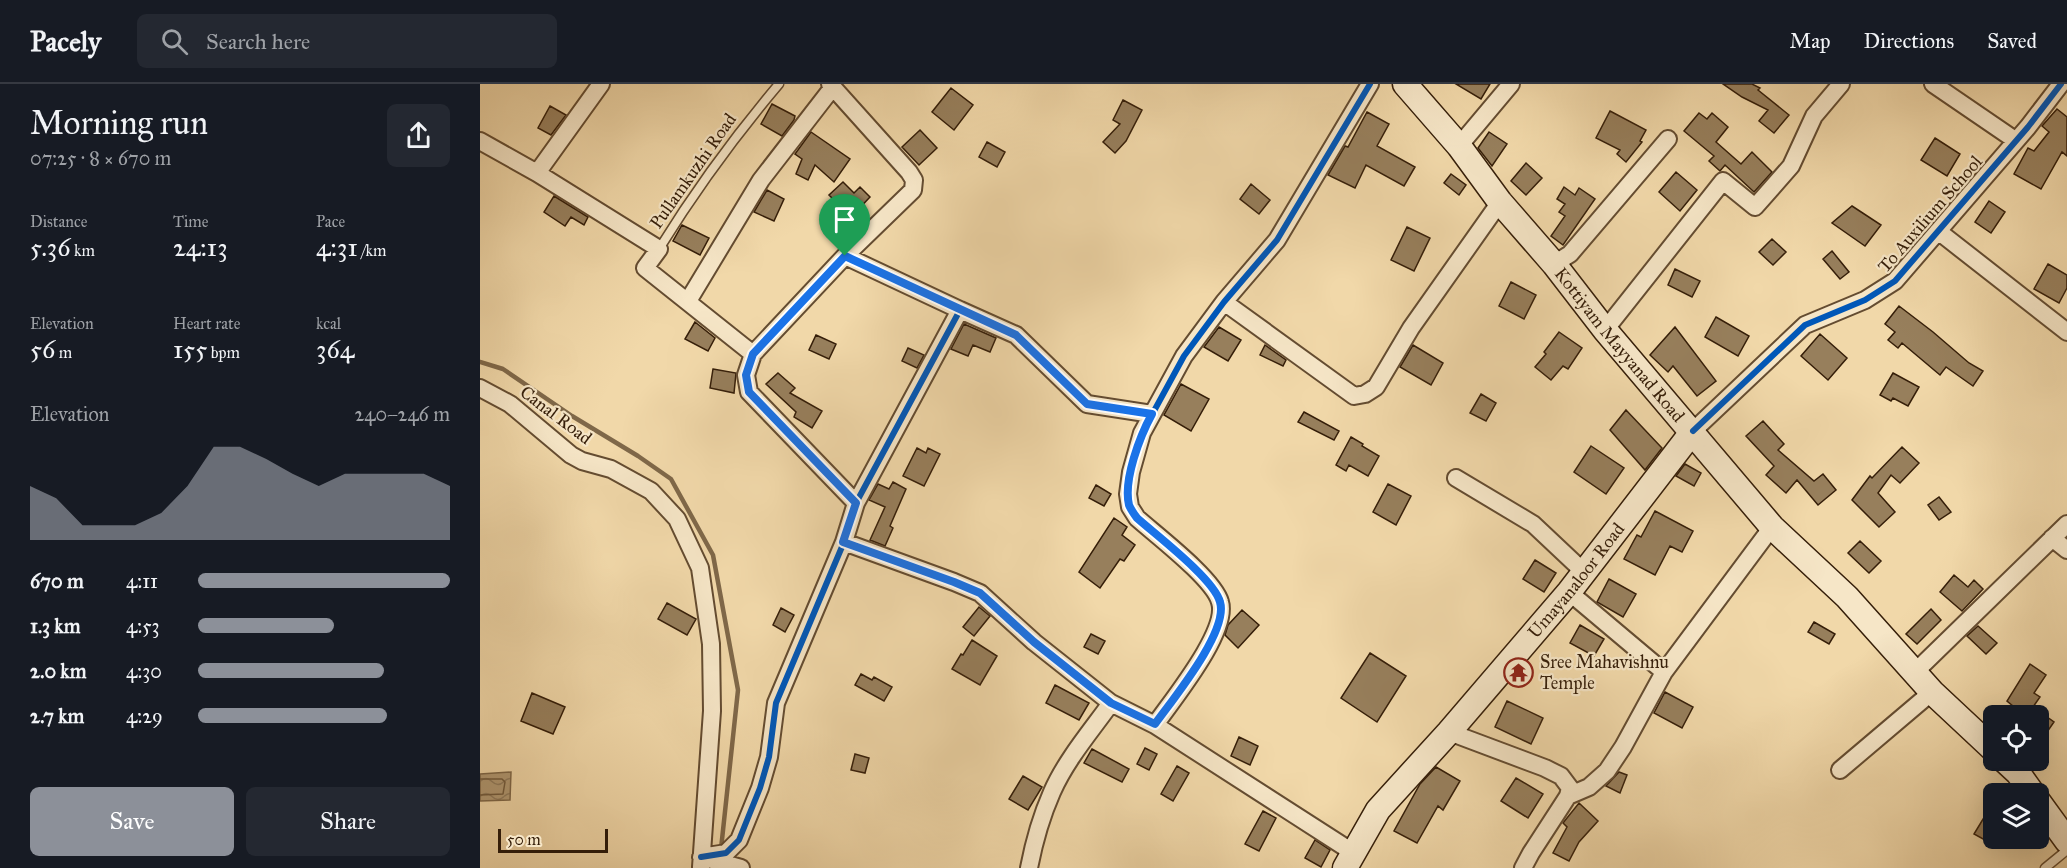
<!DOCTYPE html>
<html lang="en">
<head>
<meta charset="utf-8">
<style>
  :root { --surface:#171b24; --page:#242831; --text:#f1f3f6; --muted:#9ea1a6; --line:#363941; --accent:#8c9099 }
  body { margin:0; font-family:"IM FELL Great Primer",serif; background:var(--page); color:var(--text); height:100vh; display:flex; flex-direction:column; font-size:22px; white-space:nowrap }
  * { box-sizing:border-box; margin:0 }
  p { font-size:20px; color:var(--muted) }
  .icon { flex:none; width:33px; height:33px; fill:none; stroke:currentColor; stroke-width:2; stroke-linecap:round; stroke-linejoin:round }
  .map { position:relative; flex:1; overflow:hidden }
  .side { display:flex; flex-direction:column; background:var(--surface); width:480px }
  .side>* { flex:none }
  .controls { position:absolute; left:1503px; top:621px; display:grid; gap:12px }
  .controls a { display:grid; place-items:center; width:66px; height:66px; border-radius:9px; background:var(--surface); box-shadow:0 6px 24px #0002; font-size:30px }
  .scale { position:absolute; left:18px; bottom:15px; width:110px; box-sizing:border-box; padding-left:6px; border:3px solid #351e09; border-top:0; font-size:16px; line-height:21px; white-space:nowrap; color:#351e09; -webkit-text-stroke:4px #f6e6c7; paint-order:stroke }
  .pin { position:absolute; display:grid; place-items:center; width:51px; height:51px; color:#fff; margin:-62px -26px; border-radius:50% 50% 50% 0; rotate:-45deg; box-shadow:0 0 6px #0007 }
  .pin .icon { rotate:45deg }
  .round { display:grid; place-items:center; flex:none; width:63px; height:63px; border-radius:9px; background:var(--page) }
  .head { display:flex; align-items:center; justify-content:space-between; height:102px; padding:0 30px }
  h1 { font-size:33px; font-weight:600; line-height:45px }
  .stats { display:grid; grid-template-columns:repeat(3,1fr); gap:9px; height:102px; padding:6px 30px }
  .stats div { display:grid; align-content:center }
  .stats b { font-size:26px; font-weight:600 }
  .stats small { font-size:16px; font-weight:400 }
  .stats p { font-size:16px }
  .chart { height:168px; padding:12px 30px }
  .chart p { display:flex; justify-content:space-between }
  .chart svg { width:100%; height:108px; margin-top:6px; fill:var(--accent); opacity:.7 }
  .action { display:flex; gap:12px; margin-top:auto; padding:12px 30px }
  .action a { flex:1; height:69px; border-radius:9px; background:var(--accent); color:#fff; font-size:24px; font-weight:600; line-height:69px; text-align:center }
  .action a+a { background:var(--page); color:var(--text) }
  ul { padding:0 30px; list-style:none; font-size:20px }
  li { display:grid; grid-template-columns:96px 72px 1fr; align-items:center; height:45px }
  li i { height:15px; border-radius:8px; background:var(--accent) }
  header { display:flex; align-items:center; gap:36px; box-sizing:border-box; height:84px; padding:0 30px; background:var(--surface); border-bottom:2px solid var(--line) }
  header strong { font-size:28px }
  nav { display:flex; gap:33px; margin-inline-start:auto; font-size:21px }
  .search { width:420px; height:54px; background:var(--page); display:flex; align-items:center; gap:15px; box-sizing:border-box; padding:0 21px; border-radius:9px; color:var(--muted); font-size:22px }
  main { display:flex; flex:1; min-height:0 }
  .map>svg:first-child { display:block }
  .water { fill:url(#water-waves); stroke:#7f6849; stroke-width:1.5 }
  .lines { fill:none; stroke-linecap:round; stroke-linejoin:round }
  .shore { stroke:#735c3e; stroke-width:1.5 }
  .stream { stroke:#7f6849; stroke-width:4.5 }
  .building { fill:#977f5c; stroke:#351e09; stroke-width:1.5 }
  .service-casing { stroke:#644c31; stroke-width:11 }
  .minor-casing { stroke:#644c31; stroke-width:20 }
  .secondary-casing { stroke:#351e09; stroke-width:27 }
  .service { stroke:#f6e6c7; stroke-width:8 }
  .minor { stroke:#f6e6c7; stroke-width:16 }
  .secondary { stroke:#f6e6c7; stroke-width:24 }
  .cycleway-casing { stroke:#f6e6c7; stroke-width:10 }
  .cycleway { stroke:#0057b8; stroke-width:6 }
  .route-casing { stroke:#fff; stroke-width:12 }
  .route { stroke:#1a73e8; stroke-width:8 }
  .labels { text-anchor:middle; stroke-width:4.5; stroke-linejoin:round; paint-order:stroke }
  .street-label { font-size:18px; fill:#351e09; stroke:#f6e6c7 }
  .poi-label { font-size:18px; fill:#351e09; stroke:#f6e6c7; text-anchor:start }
</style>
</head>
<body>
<header>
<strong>Pacely</strong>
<div class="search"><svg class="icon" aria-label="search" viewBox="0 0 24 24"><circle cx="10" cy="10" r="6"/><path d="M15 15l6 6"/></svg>Search here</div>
<nav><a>Map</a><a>Directions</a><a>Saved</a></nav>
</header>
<main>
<section class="side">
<div class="head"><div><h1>Morning run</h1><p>07:25 · 8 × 670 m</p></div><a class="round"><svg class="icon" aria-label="share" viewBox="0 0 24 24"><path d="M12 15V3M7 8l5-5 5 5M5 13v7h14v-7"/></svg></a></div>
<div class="stats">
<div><p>Distance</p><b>5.36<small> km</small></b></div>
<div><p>Time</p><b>24:13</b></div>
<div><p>Pace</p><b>4:31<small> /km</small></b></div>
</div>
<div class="stats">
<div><p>Elevation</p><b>56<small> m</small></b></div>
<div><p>Heart rate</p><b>155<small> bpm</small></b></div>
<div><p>kcal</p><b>364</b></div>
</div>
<div class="chart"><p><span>Elevation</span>240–246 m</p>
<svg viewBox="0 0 160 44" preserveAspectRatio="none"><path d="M0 44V22L10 27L20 38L30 38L40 38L50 33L60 22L70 6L80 6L90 11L100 17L110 22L120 17L130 17L140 17L150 17L160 22V44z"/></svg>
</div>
<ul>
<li><b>670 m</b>4:11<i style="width:100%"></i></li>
<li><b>1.3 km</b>4:53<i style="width:54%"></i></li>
<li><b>2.0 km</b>4:30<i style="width:74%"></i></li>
<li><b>2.7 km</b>4:29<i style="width:75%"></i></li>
</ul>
<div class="action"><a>Save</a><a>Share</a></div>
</section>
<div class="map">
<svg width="1587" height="784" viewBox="0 0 1587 784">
  <defs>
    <pattern id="water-waves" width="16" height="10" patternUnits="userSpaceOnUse" patternTransform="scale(1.5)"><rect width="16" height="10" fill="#b19973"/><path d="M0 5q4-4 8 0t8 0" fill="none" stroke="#917c5d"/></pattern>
  </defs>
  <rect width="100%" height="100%" fill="#f1d8a9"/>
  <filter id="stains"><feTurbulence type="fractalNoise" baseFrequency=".00333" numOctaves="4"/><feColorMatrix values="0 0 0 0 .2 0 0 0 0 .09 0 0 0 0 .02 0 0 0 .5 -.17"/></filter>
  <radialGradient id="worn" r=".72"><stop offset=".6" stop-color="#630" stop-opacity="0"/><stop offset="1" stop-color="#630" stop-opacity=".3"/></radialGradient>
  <!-- water -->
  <path class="water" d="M31 688 30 716 0 717V690Z"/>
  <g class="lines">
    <!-- shore -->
    <path class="shore" d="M0 695H22L25 698 23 710 0 711"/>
    <!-- stream -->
    <path class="stream" d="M0 278 23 285 92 332 158 372 191 395 233 471 258 606 241 765"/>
  </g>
  <!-- building -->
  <path class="building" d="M976 0H1010L1001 15Z
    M1243 0H1272L1280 4 1278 6 1309 31 1294 49 1279 37 1288 26 1262 13Z
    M471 4 493 21 474 46 452 28Z
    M643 16 662 26 646 57 635 69 623 58 640 40 633 36Z
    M292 20 315 32 314 36 302 52 281 40Z
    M70 22 86 31 71 51 58 44Z
    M1577 25 1587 33V72L1582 68 1561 105 1534 90 1548 64 1554 67 1569 48 1562 42Z
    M1130 27 1166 46 1160 57 1162 58 1146 78 1137 70 1140 66 1116 54Z
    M887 28 909 40 897 62 935 83 924 102 886 81 875 104 848 91 865 62 868 63Z
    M1219 29 1227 35 1232 29 1248 43 1236 58 1261 80 1272 68 1292 88 1274 108 1245 81 1240 87 1229 77 1234 72 1204 47Z
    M440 46 457 64 439 81 422 63Z
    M331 48 370 75 354 98 335 81 328 96 316 90 322 75 315 70Z
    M1009 48 1027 60 1012 82 998 64Z
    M1455 54 1480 70 1467 92 1441 76Z
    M507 58 525 68 517 83 499 73Z
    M1046 79 1062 94 1046 111 1031 97Z
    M1196 88 1217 106 1200 127 1179 108Z
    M971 90 986 101 979 111 964 99Z
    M363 98 374 109 380 103 390 113 371 133 349 111Z
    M771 100 790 116 779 130 760 115Z
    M1084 103 1095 111 1099 104 1115 115 1083 161 1071 152 1085 132 1079 128 1085 120 1077 115Z
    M287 106 304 115 294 137 274 128Z
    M74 112 108 133 104 141 91 133 85 142 64 128Z
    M1509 117 1525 128 1511 149 1495 138Z
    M1372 122 1401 141 1385 162 1352 139Z
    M202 141 229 154 220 171 193 157Z
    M927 143 950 154 934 187 911 176Z
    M1292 155 1306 168 1293 181 1279 168Z
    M1352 167 1369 188 1360 195 1343 175Z
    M1568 180 1587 191V204L1579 219 1554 205Z
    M1195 185 1220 197 1212 213 1188 201Z
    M1031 198 1056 211 1044 235 1019 222Z
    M1419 222 1453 248 1489 279 1503 287 1493 302 1466 283 1460 291 1422 259 1418 264 1408 256 1415 248 1405 240Z
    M1236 233 1269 252 1258 272 1225 253Z
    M215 238 235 254 228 267 205 255Z
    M484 240 516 254 510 268 493 261 488 272 471 265Z
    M739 243 761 256 748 277 724 263Z
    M1195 243 1236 297 1217 312 1193 282 1188 288 1170 271Z
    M1079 248 1102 264 1088 285 1083 282 1071 296 1055 283 1066 270 1064 268Z
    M1340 250 1367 274 1348 296 1321 272Z
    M336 251 356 260 349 275 329 266Z
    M785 261 806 276 803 282 780 271Z
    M933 261 963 279 951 301 920 283Z
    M428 264 444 271 437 284 422 277Z
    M233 285 256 289 254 309 230 304Z
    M298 289 315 304 310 309 342 327 332 344 314 333 316 328 286 300Z
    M1413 289 1439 303 1428 322 1413 314 1411 317 1400 311Z
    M701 300 729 315 711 347 684 331Z
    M1001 310 1016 319 1006 337 990 329Z
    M1146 326 1182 364 1165 386 1130 346Z
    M824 328 859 347 854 356 818 338Z
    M1283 337 1304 360 1298 366 1334 397 1343 390 1356 406 1338 421 1317 396 1306 409 1286 391 1294 382 1266 352Z
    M871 353 883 360 882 362 899 372 888 392 869 381 866 387 856 381Z
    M1111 362 1144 384 1126 410 1094 388Z
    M1422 363 1439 379 1420 399 1411 391 1398 409 1415 428 1399 443 1372 416 1390 392 1392 394Z
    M437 364 446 369 448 364 460 370 444 402 423 392Z
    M1205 380 1221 389 1214 402 1196 392Z
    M413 398 426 405 410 442 413 444 405 462 390 456 405 423 389 416 398 400 409 405Z
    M908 400 931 412 916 441 893 428Z
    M616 401 631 410 624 422 609 414Z
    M1459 413 1471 428 1459 436 1448 421Z
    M1175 427 1213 447 1202 468 1190 462 1175 491 1144 475 1157 451 1161 453Z
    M634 434 647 443 642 451 655 461 644 477 640 475 620 504 599 488Z
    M1380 457 1401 477 1389 489 1368 469Z
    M1055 476 1076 489 1064 508 1043 495Z
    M1474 491 1488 503 1494 496 1503 505 1482 527 1460 508Z
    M1129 495 1156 510 1143 533 1117 518Z
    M187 519 216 535 207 551 178 535Z
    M499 523 510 532 494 552 483 543Z
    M301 524 314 531 305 548 293 541Z
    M1451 525 1461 536 1437 560 1426 550Z
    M762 526 779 541 758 564 745 551 748 541Z
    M1334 538 1355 550 1349 560 1328 548Z
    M1100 541 1124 555 1114 572 1090 559Z
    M1498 542 1517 559 1506 570 1487 552Z
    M611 550 625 557 618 570 604 563Z
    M492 556 517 572 500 601 472 585 481 570 483 571Z
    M890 569 926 592 897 638 861 614Z
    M1550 580 1566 591 1554 609 1560 613 1553 623 1574 638 1558 661V632H1545L1527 617Z
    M381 590 392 596 394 593 412 603 404 617 375 601Z
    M575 601 609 619 599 636 566 619Z
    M1185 608 1213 623 1202 644 1174 629Z
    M52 609 85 623 73 650 41 637Z
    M1027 617 1063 634 1051 660 1015 643Z
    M759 653 778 662 770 681 751 672Z
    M665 664 677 670 669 686 657 680Z
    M612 665 649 685 642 698 604 679Z
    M375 670 389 674 385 689 371 686Z
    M697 682 709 689 693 717 681 710Z
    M956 683 980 697 963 726 958 722 937 759 914 747 940 700Z
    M1139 688 1147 691 1140 709 1126 702Z
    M543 692 562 703 548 726 529 715Z
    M1036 694 1063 710 1048 734 1021 717Z
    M1514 717V761L1494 750Z
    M1099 719 1118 737 1099 758 1089 777 1073 769 1087 743 1083 739Z
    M783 727 796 734 779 767 765 760Z
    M835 756 850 766 841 783 825 774Z"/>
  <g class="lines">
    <defs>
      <path id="service" d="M179 165C215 107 255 52 299 0
        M1565 784 1587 766"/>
      <path id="minor" d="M350 0 429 88 434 96 433 106 365 172 273 270 266 291 269 308 376 419
        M1453 0 1535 56
        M0 57 57 89 179 165 165 184 273 270
        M979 62 1031 0
        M57 89 121 0
        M1458 147 1587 248
        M1074 180 1090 170 1188 55
        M208 217 281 96 353 3
        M744 218 874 312 885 310 896 303 931 244 1020 118
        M480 226 536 251 607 320 672 330
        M1125 246 1243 97 1275 123 1311 82 1334 32 1361 0
        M0 304 30 320 91 371 102 377 131 385 171 407 197 435 220 484 231 560 232 627 221 783
        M1213 347 1325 241 1385 216 1415 197 1548 43 1581 0
        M976 394 1053 440 1104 488
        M1572 454 1587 466
        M364 458 474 498 500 509 554 558 631 619 675 641 874 769
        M1089 508 1184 588
        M1435 588 1587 440
        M675 641C693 615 749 547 740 518 734 495 676 451 657 434L650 423 648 410 651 388 662 349 704 272 744 218 797 156 890 0
        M969 648 1065 684 1081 692 1090 704 1088 712
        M1360 686 1452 608
        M221 773 246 769 259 756 280 704 289 673 296 619 364 458 376 419 480 226 365 172
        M225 774 261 784
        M549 784C554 758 561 733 572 708 586 676 611 647 631 619
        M1043 784 1051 769 1088 712 1109 703 1127 687 1143 663 1184 588 1292 443"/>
      <g id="secondary">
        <path id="s1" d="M925 0 979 62 1020 118 1074 180 1125 246 1292 443 1367 513 1452 608 1514 666"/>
        <path d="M1524 676 1538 689 1553 710"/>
        <path d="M1558 717 1587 757"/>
        <path id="s2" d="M865 784 898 726 969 648 1089 508 1213 347"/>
      </g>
    </defs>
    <!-- service casing -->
    <use href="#service" class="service-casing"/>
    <!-- minor casing -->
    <use href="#minor" class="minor-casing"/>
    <!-- secondary casing -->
    <use href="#secondary" class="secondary-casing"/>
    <!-- service -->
    <use href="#service" class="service"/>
    <!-- minor -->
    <use href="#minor" class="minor"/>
    <!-- secondary -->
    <use href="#secondary" class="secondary"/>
    <defs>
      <path id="cycleway" d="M1213 347 1325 241 1385 216 1415 197 1548 43 1581 0
        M675 641C693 615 749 547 740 518 734 495 676 451 657 434L650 423 648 410 651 388 662 349 704 272 744 218 797 156 890 0
        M221 773 246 769 259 756 280 704 289 673 296 619 364 458 376 419 480 226 365 172"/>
    </defs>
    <!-- cycleway casing -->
    <use href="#cycleway" class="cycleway-casing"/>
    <!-- cycleway -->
    <use href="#cycleway" class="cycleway"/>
  </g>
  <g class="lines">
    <defs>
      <path id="route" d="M365 172 536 251 607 320 672 330C660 352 643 396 649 421 651 426 654 430 657 434 676 451 734 495 740 518 749 547 693 615 675 640L631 619 554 558 500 509 474 498 363 458 376 419 269 308 266 291 273 270Z"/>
    </defs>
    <!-- route casing -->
    <use href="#route" class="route-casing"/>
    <!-- route -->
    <use href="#route" class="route"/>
  </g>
  <!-- icons -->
  <defs>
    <symbol id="temple-ring" viewBox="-11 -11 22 22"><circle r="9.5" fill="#f6e6c7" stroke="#8f2418" stroke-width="1.5"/><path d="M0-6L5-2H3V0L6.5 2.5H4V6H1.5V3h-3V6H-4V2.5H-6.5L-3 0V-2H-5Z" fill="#8f2418"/></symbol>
  </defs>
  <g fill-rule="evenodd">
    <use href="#temple-ring" x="1022" y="572" width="33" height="33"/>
  </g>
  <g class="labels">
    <!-- street labels -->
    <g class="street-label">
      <text transform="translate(213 87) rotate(-55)" y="6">Pullamkuzhi Road</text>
      <text transform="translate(1450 130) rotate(-49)" y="6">To Auxilium School</text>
      <text dy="6" stroke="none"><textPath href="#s1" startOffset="338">Kottiyam Mayyanad Road</textPath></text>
      <text transform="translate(76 331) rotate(37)" y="6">Canal Road</text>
      <text dy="6" stroke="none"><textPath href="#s2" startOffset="370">Umayanaloor Road</textPath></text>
    </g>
    <!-- poi labels -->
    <g class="poi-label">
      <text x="1060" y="584">Sree Mahavishnu<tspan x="1060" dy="21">Temple</tspan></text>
    </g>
  </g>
  <rect width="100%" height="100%" filter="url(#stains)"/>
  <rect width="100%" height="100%" fill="url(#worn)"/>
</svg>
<div class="controls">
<a><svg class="icon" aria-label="locate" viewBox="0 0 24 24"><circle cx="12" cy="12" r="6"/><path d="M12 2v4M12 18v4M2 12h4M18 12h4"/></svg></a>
<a><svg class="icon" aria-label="layers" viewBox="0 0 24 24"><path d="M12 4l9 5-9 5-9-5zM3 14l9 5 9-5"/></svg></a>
</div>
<div class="scale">50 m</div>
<div class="pin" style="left:365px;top:172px;background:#1e9e55"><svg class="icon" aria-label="arrive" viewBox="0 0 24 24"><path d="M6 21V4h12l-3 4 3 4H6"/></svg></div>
</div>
</main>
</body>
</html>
